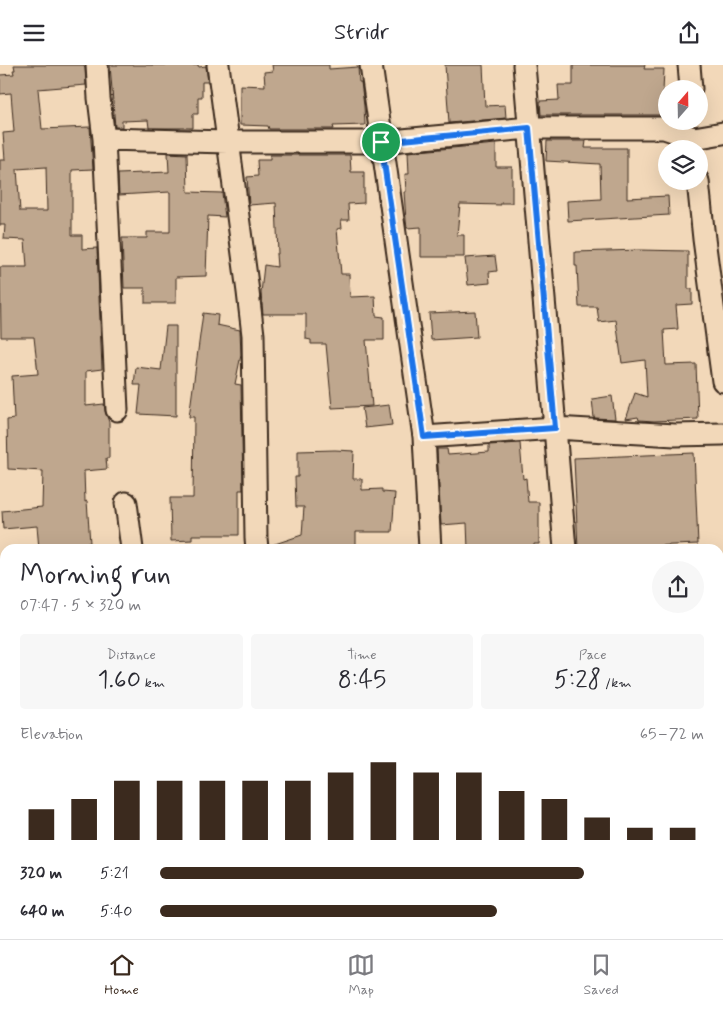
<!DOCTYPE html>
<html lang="en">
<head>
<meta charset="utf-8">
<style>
  :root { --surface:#fff; --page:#f7f7f7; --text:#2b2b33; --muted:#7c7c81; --line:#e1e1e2; --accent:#3b2a1e }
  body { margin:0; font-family:Mynerve,sans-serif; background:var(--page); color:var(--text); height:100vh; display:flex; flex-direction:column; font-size:19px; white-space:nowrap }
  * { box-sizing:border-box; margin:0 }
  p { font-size:16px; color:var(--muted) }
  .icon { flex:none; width:28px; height:28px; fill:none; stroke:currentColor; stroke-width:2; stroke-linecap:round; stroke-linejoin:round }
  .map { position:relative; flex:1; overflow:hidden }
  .sheet { position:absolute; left:0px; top:479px; width:724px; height:396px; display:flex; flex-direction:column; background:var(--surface); border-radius:15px 15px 0 0; box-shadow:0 5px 20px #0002 }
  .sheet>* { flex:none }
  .needle { width:32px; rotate:20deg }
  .tools { position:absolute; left:658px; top:15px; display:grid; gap:10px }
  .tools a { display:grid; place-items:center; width:50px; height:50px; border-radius:50%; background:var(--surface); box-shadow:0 5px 20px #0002; font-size:25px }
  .pin { position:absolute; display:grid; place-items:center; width:42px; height:42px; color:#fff; margin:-21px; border:2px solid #fff; border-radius:50%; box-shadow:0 1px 5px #0007 }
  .round { display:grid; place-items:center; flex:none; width:52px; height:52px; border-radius:26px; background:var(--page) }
  .headline { display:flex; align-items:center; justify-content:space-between; height:85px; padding:0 20px }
  h1 { font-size:28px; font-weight:600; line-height:38px }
  .metrics { display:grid; grid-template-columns:repeat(3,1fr); gap:8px; height:85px; padding:5px 20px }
  .metrics div { display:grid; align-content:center; border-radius:5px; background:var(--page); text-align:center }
  .metrics b { font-size:25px; font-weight:600 }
  .metrics small { font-size:14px; font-weight:400 }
  .metrics p { font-size:14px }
  .chart { height:140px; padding:10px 20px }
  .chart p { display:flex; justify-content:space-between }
  .chart svg { width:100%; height:90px; margin-top:5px; stroke:var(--accent); stroke-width:6 }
  ul { padding:0 20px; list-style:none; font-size:16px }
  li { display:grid; grid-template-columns:80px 60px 1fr; align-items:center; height:38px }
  li i { height:12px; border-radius:6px; background:var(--accent) }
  header { display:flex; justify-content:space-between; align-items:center; height:65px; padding:0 20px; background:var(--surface); font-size:22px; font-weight:600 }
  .dock { display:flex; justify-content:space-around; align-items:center; height:70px; border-top:1px solid var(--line); background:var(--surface); font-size:14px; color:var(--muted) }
  .dock a { display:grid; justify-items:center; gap:2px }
  .dock .selected { color:var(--accent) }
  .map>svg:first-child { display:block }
  .building { fill:#bfa78e; stroke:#3b2a1e; fill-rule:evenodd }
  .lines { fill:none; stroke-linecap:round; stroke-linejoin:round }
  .street-casing { stroke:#3b2a1e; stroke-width:25 }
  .street { stroke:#f2d8b9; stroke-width:21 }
  .route-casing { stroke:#fff; stroke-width:10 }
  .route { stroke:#1a73e8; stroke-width:6 }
</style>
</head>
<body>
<header><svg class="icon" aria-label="menu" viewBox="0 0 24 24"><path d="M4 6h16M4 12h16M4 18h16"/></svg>Stridr<svg class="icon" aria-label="share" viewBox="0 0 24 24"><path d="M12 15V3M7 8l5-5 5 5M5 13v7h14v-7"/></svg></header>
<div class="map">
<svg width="723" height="874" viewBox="0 0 723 874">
  <rect width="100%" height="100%" fill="#f2d8b9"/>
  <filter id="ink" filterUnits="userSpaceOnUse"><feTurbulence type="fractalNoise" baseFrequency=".02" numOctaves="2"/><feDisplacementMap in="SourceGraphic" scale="10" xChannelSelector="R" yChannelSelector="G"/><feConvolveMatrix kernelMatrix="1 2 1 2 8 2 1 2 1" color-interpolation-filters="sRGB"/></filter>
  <g filter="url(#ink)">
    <!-- building -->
    <path class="building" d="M14 0H83L85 3 86 20 38 24 42 64 90 62 93 104 72 105V170H82V184L97 183 102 304 86 306V341L104 339 105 346 109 357V393H106L107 404 84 406 85 437 87 436 90 478 62 480V484H39L37 461 3 464 2 446 42 442 43 406 8 404 7 355 14 354 12 311 38 309 34 272H1L0 202H27L25 175 4 174 5 160H0V95H5L3 68 14 67 11 28 0 29V10L14 9 13 5H15ZM46 102 47 146H20L17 104Z
      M110 0H198L199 2 206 1 208 17H202V32H198V49H193V63H149L148 55 122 56V62H115Z
      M272 0H329V4L358 2 359 17H361L364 41 365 60 333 61 334 64H269L268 61 240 60V20L265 21 264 7 273 6Z
      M445 0H483L485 41 505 40 506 53 449 58Z
      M573 0H645L644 4H664L663 27 665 32 662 33 666 50H541L540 36 559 35 558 20H573Z
      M547 76H586L585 83H627V133L668 131 669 150 568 156 567 136 601 134 600 99 546 96Z
      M496 79V102H512V138H501V140L460 139 457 170H464V192H421V162L407 163 406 155 404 127H406L405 109H409L408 87Z
      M168 88 187 89 188 127 222 128 225 152 208 151 206 211 176 212V238H145V223H124L122 173H147V167H170V127L119 130 118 109 169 107Z
      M270 90H350L351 107H364V138L348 139 349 155H341L342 163 337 164 341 209H349L350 232 375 231 376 251 384 252V275H366L372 341 332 343 326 279H311V275L306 274V249H263L261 228 264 200 277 202 276 189H278L276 138 249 140 247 112 258 111 257 95H270Z
      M639 185 688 186V224H692V239L676 240 678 264 664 265 666 300 696 299 698 354 654 356 639 355 638 352 626 354 635 328 647 332 645 295 622 298 616 255 599 257 597 242H579L577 201H575V187Z
      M495 191 497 206 489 207 490 218 468 220 465 193Z
      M475 246 477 272 431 275 429 248Z
      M203 248 218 250 217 260 240 265 241 290 235 319 241 320 243 425H239V470H192V475L171 476 170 433H193L194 352H189Z
      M166 261H176V351L138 349 141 320H134L136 302 161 305Z
      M612 331 615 354 594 353 592 334Z
      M389 340 392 360 365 363 362 343Z
      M520 378 523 414 526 413 528 437H539V479H534V484H468L467 458 441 460 437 384H447L448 390 489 387V380Z
      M335 385 354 386 353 414H362V425L382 424V427L395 428 392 467H356V484H270L269 481 302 470 304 442H296L295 412H298V386Z
      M694 388 698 479 578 484 574 393Z"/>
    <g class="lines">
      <defs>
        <path id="street" d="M97 0 99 33 104 74 117 345
          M218 0 248 227 253 270 256 473 257 484
          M371 0 424 372 430 484
          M689 0 691 24
          M104 74 228 77H381L529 63H664L694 73 723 68
          M698 116 704 174 723 316
          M424 372 555 363 524 0
          M126 438 132 484
          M565 484 555 363 675 370 723 369
          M719 553 723 549
          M0 628 5 627
          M719 688H723
          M43 870V874
          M185 870 187 874
          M449 870 450 874
          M303 874V870"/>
      </defs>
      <!-- street casing -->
      <use href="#street" class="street-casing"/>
      <!-- street -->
      <use href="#street" class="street"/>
    </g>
  </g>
  <g class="lines" filter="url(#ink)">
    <defs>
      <path id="route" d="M529 63 555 363 424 372 381 77Z"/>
    </defs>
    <!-- route casing -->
    <use href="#route" class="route-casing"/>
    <!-- route -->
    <use href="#route" class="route"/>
  </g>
</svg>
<div class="tools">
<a><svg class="needle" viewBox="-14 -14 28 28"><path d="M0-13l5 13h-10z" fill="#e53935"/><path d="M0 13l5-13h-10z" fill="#7c7c81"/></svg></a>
<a><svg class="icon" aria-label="layers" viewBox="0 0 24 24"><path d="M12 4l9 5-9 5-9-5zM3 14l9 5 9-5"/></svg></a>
</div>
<div class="pin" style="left:381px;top:77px;background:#1e9e55"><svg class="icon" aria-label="arrive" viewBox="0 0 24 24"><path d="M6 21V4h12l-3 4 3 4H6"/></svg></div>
<section class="sheet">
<div class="headline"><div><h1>Morning run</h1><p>07:47 · 5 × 320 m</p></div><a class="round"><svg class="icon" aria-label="share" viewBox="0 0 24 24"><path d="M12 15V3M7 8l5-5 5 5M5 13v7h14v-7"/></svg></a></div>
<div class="metrics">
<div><p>Distance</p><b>1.60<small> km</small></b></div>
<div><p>Time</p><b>8:45</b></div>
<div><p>Pace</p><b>5:28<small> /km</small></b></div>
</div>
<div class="chart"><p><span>Elevation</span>65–72 m</p>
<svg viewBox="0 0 160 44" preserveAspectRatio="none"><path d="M5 44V29M15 44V24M25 44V15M35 44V15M45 44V15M55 44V15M65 44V15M75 44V11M85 44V6M95 44V11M105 44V11M115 44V20M125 44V24M135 44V33M145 44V38M155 44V38"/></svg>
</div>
<ul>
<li><b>320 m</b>5:21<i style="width:78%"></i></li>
<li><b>640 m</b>5:40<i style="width:62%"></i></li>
</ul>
</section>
</div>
<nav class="dock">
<a class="selected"><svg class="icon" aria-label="home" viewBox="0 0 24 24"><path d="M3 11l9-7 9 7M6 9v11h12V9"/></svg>Home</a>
<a><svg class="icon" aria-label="map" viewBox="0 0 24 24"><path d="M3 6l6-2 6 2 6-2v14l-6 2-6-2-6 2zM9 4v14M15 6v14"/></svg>Map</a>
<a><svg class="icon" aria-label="saved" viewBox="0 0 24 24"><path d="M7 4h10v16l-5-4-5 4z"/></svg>Saved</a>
</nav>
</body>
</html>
